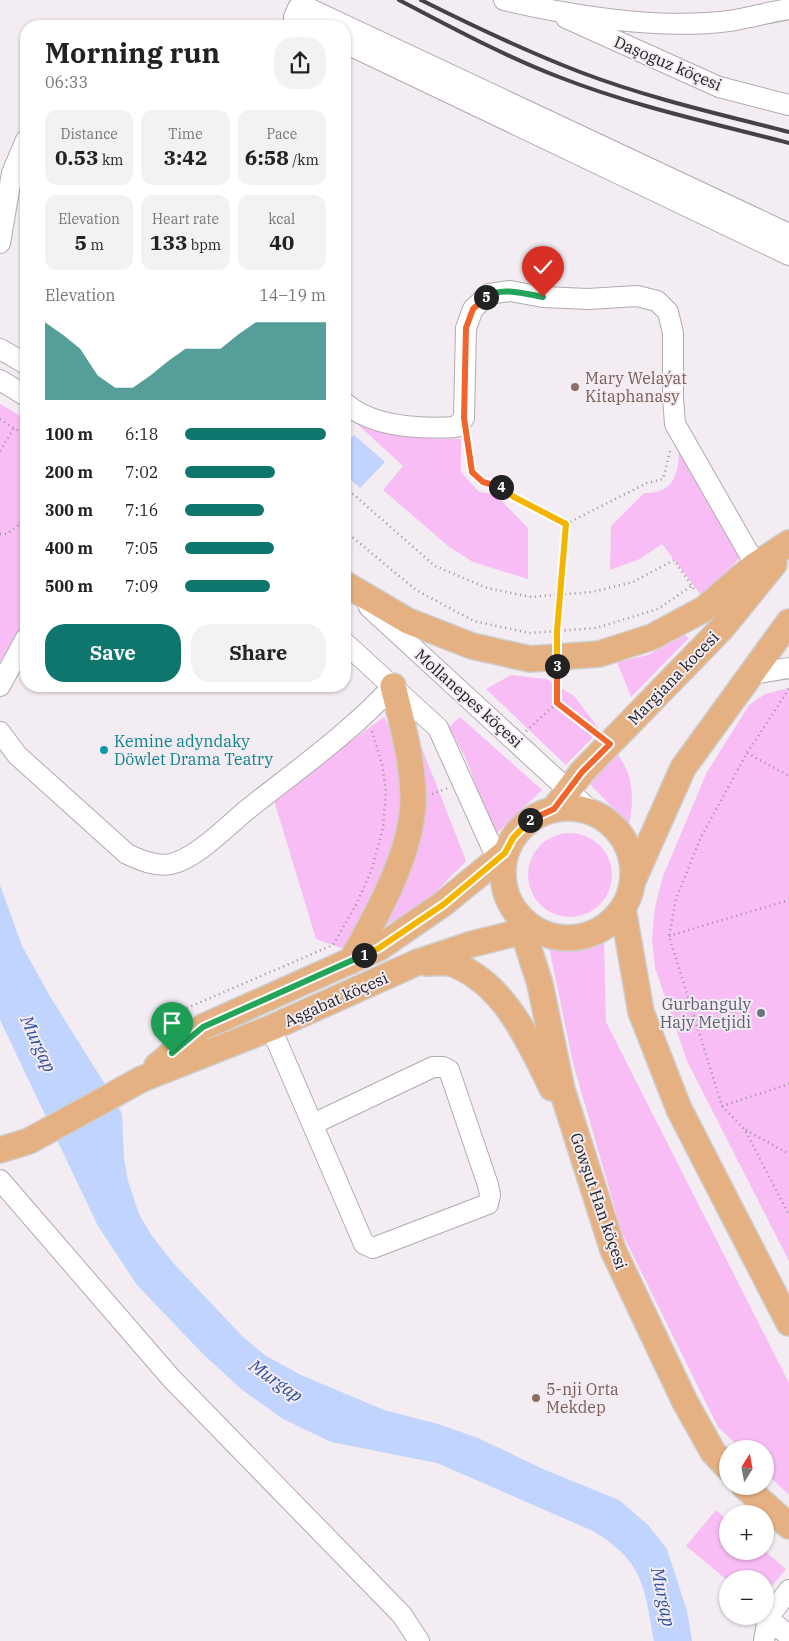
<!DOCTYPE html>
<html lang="en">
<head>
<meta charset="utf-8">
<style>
  :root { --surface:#fff; --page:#f2f2f2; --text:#222; --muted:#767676; --accent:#0f766e }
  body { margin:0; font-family:"IBM Plex Serif",serif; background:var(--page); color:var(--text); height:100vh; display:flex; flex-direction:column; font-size:19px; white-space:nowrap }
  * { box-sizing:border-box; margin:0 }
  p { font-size:16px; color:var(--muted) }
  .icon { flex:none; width:28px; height:28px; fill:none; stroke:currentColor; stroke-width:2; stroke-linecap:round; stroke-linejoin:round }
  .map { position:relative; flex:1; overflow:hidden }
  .panel { position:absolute; left:20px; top:20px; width:331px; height:672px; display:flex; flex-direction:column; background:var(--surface); border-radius:20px; box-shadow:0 1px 4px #0004 }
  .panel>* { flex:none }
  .needle { width:32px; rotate:11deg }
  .buttons { position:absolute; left:719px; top:1440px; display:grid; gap:10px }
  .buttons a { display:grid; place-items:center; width:55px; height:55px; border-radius:50%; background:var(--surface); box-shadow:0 1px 4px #0004; font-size:25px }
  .pin { position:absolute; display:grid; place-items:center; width:42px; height:42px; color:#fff; margin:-51px -21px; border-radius:50% 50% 50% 0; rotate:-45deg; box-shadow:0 0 5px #0007 }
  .pin .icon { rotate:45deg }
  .km { position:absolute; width:25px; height:25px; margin:-12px; border-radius:50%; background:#222; color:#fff; font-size:14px; line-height:25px; text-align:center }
  .round { display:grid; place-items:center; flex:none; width:52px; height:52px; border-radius:20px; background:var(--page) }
  .head { display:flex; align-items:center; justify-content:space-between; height:85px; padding:0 25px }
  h1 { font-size:28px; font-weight:700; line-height:38px }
  .stats { display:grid; grid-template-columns:repeat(3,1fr); gap:8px; height:85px; padding:5px 25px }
  .stats div { display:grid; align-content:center; border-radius:12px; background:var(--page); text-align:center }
  .stats b { font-size:21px; font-weight:700 }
  .stats small { font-size:14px; font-weight:400 }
  .stats p { font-size:14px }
  .chart { height:140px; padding:10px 25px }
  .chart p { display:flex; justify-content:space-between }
  .chart svg { width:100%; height:90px; margin-top:5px; fill:var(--accent); opacity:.7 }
  .primary-button { display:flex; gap:10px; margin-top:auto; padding:10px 25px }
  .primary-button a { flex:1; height:58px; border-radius:20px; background:var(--accent); color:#fff; font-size:20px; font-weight:700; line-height:58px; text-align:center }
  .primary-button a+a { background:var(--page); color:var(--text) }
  ul { padding:0 25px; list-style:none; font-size:16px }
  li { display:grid; grid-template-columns:80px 60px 1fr; align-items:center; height:38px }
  li i { height:12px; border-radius:6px; background:var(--accent) }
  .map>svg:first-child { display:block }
  .green { fill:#f8bdf5 }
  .water { fill:#c0d4fd }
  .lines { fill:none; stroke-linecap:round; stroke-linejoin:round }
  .minor-casing { stroke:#b1aab0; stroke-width:22 }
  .major-casing { stroke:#cecece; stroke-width:28 }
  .path { stroke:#979297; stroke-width:2.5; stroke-dasharray:1 4; stroke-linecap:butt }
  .minor { stroke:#fff; stroke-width:20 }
  .major { stroke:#e5b182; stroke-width:25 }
  .rail { stroke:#454245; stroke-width:4 }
  .split-1-casing { stroke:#fff; stroke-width:10 }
  .split-2-casing { stroke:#fff; stroke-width:10 }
  .split-3-casing { stroke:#fff; stroke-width:10 }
  .split-4-casing { stroke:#fff; stroke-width:10 }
  .split-5-casing { stroke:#fff; stroke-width:10 }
  .split-6-casing { stroke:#fff; stroke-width:10 }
  .split-1 { stroke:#22a559; stroke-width:6 }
  .split-2 { stroke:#f5b400; stroke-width:6 }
  .split-3 { stroke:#f0652b; stroke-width:6 }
  .split-4 { stroke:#f5b400; stroke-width:6 }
  .split-5 { stroke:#f0652b; stroke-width:6 }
  .split-6 { stroke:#22a559; stroke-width:6 }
  .education-dot { fill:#8d6e63; stroke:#f3ecf3; stroke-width:2 }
  .culture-dot { fill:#0f9aa8; stroke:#f3ecf3; stroke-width:2 }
  .worship-dot { fill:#6b7280; stroke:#f3ecf3; stroke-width:2 }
  .labels { text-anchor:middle; stroke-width:4; stroke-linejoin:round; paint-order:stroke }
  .street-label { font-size:16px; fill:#222022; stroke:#f3ecf3 }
  .education-label { font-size:16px; fill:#785e54; stroke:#f3ecf3; text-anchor:start }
  .culture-label { font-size:16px; fill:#0d838f; stroke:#f3ecf3; text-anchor:start }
  .worship-label { font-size:16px; fill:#5b616d; stroke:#f3ecf3; text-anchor:end }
  .water-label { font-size:18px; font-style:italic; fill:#31529f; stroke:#f3ecf3 }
</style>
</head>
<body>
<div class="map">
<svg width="789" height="1641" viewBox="0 0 789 1641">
  <rect width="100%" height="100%" fill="#f3ecf3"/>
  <!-- green -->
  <path class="green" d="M0 404 26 419V618L0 662Z
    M354 421C395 439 417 438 461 439V472L479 492 495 494 528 528V579L473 562 448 546 383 490 403 466Z
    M679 448 741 556 704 599 662 544 640 559 610 570 611 526 644 493C674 494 679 474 679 448Z
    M685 635 689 638 631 697 617 662 648 655Z
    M511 675 546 679 574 696 600 730 566 765 486 689Z
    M789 688V1261L687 1061 655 968 652 939 655 907 663 876 707 772 749 705 765 694Z
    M384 717 399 746 402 788V838L380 894 344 949 316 939 273 797Z
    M460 717 542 790 495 835 466 759 449 727Z
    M409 738 422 748 466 861 426 902 379 929 405 882Z
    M618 755C634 777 634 799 629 825L589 783Z
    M528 875a42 42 0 1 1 84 0a42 42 0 1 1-84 0Z
    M604 939 606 1022 789 1383V1495L765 1472V1449H741L718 1427 622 1233 573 1063 549 947 584 949Z
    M716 1510 727 1520 728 1551H765L786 1569 765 1594V1579L727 1580 686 1546Z"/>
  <!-- water -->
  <path class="water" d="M354 435 385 462 360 488 345 475V445Z
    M0 885 22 946 51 998 116 1102 122 1114 124 1158 128 1181 139 1214 152 1236 175 1265 244 1338 266 1356 301 1375 384 1410 438 1424 478 1438 545 1470 619 1500 648 1525 667 1549 687 1611 692 1641H654C644 1586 644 1562 593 1531L437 1463 331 1442 283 1419 241 1389 202 1353 137 1285 98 1226 0 1020Z"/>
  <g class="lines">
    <defs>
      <path id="minor" d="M504 0C571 16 660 30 729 21 749 18 769 12 789 9
        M566 18 719 87 789 105
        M309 26 294 17 298 8H308L789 234
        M345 43 789 255
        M0 243 12 173 26 140
        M0 349 26 364
        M0 380 26 396
        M345 403C373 428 421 429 456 427L464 418 466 328 473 309 489 294 510 291 543 297 588 299 637 296 657 301 668 312 673 333V398L675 424 763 578
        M369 607 592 812
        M345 643 438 728 502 870
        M751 674 789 668
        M0 686 26 638
        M0 732 17 755 127 854C140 860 156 867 171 864 197 858 227 826 248 809 297 770 350 733 393 686
        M271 1028 364 1244 373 1248 488 1204 490 1195 488 1185 449 1070 443 1067H433L313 1124
        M0 1180 171 1378 402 1615 419 1641
        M789 1590 768 1618 789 1636
        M764 1641 768 1618"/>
      <path id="major" d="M345 584 408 621 472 646 530 659 599 654 652 637 704 609 754 566 789 543
        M503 873a65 65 0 1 1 130 0a65 65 0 1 1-130 0Z
        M554 809 582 772 722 628 774 564
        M634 878 683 768 789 622
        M623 909 641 1012 679 1109 789 1323
        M518 915 540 984 562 1090 613 1250 685 1402 713 1452 728 1468
        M351 961C377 915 413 852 413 799 413 761 402 723 393 686
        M426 963C434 963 445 961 453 964 505 984 529 1041 552 1088
        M157 1066 203 1027 379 948 444 903 505 853
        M0 1150 29 1141 142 1079 271 1028 418 962 472 944 533 929
        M744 1486 789 1526"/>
    </defs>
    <!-- minor casing -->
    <use href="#minor" class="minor-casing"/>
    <!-- major casing -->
    <use href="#major" class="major-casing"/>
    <!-- path -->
    <path class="path" d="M0 419 26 436
      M468 440 472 472 483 482 499 486 514 497 566 524
      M0 451 14 428
      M345 487 435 566 487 588 531 597 592 592 633 582 674 560 696 592
      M20 524 26 513
      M566 524 647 483 663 479 670 451
      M345 531 416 590 474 621 529 633 596 628 658 609 693 585
      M0 534H7L20 524 26 528
      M557 639 566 524
      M789 689 747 753 701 837 676 899 669 936 722 1106 745 1130 789 1215
      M557 703V677
      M526 731 557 703 595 732
      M747 753 789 776
      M432 794 448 788
      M669 936 789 900
      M173 1014 333 945 357 903 372 869 383 828 386 792 382 764 372 731
      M722 1106 789 1084
      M746 1130 789 1154"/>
    <!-- minor -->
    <use href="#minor" class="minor"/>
    <!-- major -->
    <use href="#major" class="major"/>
    <!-- rail -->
    <path class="rail" d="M399 0C451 27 504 56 559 77 633 106 712 123 789 143
      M421 0C473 26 525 51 580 72 648 98 719 114 789 132"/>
  </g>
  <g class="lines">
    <defs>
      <path id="split-1" d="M172 1053 203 1027 364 955"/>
      <path id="split-2" d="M364 955 379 948 444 904 505 853 513 838 530 820"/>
      <path id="split-3" d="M530 820 554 809 582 772 610 744 557 703V666"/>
      <path id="split-4" d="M501 487 514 497 566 524 557 631V666"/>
      <path id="split-5" d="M486 297 473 309 466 328 464 418 472 472 483 482 501 487"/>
      <path id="split-6" d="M486 297C500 286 527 294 543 297"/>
    </defs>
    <!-- split-1 casing -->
    <use href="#split-1" class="split-1-casing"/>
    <!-- split-2 casing -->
    <use href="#split-2" class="split-2-casing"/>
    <!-- split-3 casing -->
    <use href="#split-3" class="split-3-casing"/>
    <!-- split-4 casing -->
    <use href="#split-4" class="split-4-casing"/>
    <!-- split-5 casing -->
    <use href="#split-5" class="split-5-casing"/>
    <!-- split-6 casing -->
    <use href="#split-6" class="split-6-casing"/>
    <!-- split-1 -->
    <use href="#split-1" class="split-1"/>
    <!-- split-2 -->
    <use href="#split-2" class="split-2"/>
    <!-- split-3 -->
    <use href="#split-3" class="split-3"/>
    <!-- split-4 -->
    <use href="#split-4" class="split-4"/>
    <!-- split-5 -->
    <use href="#split-5" class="split-5"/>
    <!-- split-6 -->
    <use href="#split-6" class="split-6"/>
  </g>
  <!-- markers -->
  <g class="education-dot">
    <circle cx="575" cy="387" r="5"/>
    <circle cx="536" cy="1398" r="5"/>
  </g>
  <circle class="culture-dot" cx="104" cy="750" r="5"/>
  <circle class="worship-dot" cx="761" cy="1013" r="5"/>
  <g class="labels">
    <!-- street labels -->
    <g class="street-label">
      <text transform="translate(668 63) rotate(23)" y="6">Daşoguz köçesi</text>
      <text transform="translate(673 678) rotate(-46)" y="6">Margiana kocesi</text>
      <text transform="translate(469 698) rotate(42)" y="6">Mollanepes köçesi</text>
      <text transform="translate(336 999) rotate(-24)" y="6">Aşgabat köçesi</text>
      <text transform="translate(599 1201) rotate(71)" y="6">Gowşut Han köçesi</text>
    </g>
    <!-- education labels -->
    <g class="education-label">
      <text x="585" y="384">Mary Welaýat<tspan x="585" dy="18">Kitaphanasy</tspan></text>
      <text x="546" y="1395">5-nji Orta<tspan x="546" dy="18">Mekdep</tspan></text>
    </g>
    <!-- culture labels -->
    <g class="culture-label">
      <text x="114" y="747">Kemine adyndaky<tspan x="114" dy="18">Döwlet Drama Teatry</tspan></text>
    </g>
    <!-- worship labels -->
    <g class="worship-label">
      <text x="751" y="1010">Gurbanguly<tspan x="751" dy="18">Hajy Metjidi</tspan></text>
    </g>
    <!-- water labels -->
    <g class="water-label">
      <text transform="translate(38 1044) rotate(65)" y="6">Murgap</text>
      <text transform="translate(276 1381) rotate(35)" y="6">Murgap</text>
      <text transform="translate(663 1597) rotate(78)" y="6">Murgap</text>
    </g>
  </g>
</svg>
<div class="buttons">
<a><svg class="needle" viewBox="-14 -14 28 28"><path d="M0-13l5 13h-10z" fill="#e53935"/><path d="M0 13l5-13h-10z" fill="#767676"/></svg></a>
<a>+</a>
<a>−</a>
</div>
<div class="pin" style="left:172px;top:1053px;background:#1e9e55"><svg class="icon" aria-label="arrive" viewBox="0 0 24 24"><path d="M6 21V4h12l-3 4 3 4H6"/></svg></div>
<div class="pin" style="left:543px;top:297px;background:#d93025"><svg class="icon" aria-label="check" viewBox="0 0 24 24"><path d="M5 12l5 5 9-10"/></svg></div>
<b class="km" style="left:364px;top:955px">1</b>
<b class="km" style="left:530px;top:820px">2</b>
<b class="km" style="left:557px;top:666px">3</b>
<b class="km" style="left:501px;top:487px">4</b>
<b class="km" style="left:486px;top:297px">5</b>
<section class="panel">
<div class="head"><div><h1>Morning run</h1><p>06:33</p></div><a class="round"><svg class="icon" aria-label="share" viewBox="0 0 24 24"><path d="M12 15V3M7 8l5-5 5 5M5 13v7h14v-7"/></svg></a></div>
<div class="stats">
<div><p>Distance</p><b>0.53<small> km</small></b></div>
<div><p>Time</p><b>3:42</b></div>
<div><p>Pace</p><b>6:58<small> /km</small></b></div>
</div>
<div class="stats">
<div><p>Elevation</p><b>5<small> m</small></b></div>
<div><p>Heart rate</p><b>133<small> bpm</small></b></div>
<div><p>kcal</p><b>40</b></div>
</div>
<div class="chart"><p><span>Elevation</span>14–19 m</p>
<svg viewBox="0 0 160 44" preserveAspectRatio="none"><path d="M0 44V6L10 12L20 19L30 32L40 38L50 38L60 32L70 25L80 19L90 19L100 19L110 12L120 6L130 6L140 6L150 6L160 6V44z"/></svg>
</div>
<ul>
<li><b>100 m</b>6:18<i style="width:100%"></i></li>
<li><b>200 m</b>7:02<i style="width:64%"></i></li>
<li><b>300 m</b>7:16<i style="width:56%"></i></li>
<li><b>400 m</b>7:05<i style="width:63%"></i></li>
<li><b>500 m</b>7:09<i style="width:60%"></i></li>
</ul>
<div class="primary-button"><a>Save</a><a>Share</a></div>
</section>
</div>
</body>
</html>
